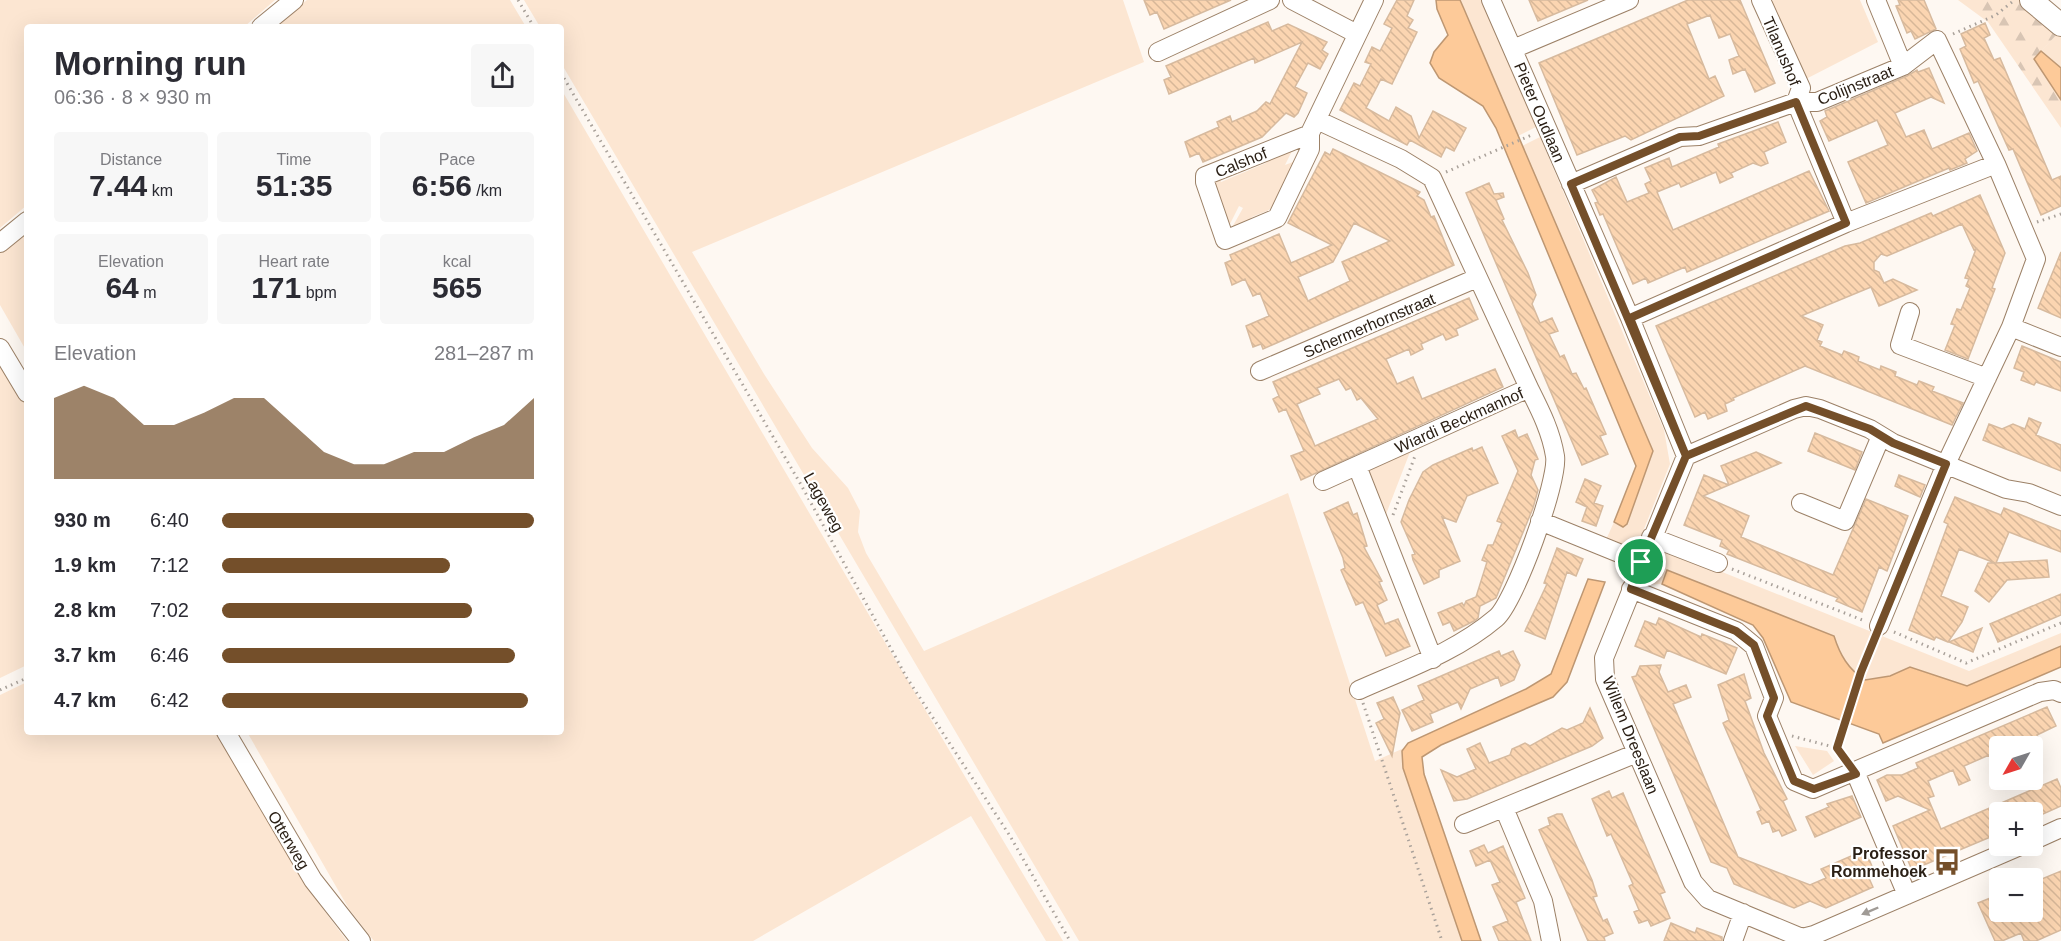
<!DOCTYPE html>
<html lang="en">
<head>
<meta charset="utf-8">
<style>
  :root { --surface:#fff; --page:#f7f7f7; --text:#2b2b33; --muted:#7c7c81; --accent:#744f2a }
  body { margin:0; font-family:Helvetica,sans-serif; background:var(--page); color:var(--text); height:100vh; display:flex; flex-direction:column; font-size:22px; white-space:nowrap }
  * { box-sizing:border-box; margin:0 }
  p { font-size:20px; color:var(--muted) }
  .icon { flex:none; width:33px; height:33px; fill:none; stroke:currentColor; stroke-width:2; stroke-linecap:round; stroke-linejoin:round }
  .map { position:relative; flex:1; overflow:hidden }
  .details { position:absolute; left:24px; top:24px; width:540px; height:711px; display:flex; flex-direction:column; background:var(--surface); border-radius:6px; box-shadow:0 6px 24px #0002 }
  .details>* { flex:none }
  .needle { width:39px; rotate:231deg }
  .fabs { position:absolute; left:1989px; top:736px; display:grid; gap:12px }
  .fabs a { display:grid; place-items:center; width:54px; height:54px; border-radius:6px; background:var(--surface); box-shadow:0 6px 24px #0002; font-size:30px }
  .pin { position:absolute; display:grid; place-items:center; width:51px; height:51px; color:#fff; margin:-26px; border:3px solid #fff; border-radius:50%; box-shadow:0 2px 6px #0007 }
  .round { display:grid; place-items:center; flex:none; width:63px; height:63px; border-radius:6px; background:var(--page) }
  .overview { display:flex; align-items:center; justify-content:space-between; height:102px; padding:0 30px }
  h1 { font-size:33px; font-weight:700; line-height:45px }
  .metrics { display:grid; grid-template-columns:repeat(3,1fr); gap:9px; height:102px; padding:6px 30px }
  .metrics div { display:grid; align-content:center; border-radius:6px; background:var(--page); text-align:center }
  .metrics b { font-size:30px; font-weight:700 }
  .metrics small { font-size:16px; font-weight:400 }
  .metrics p { font-size:16px }
  .chart { height:168px; padding:12px 30px }
  .chart p { display:flex; justify-content:space-between }
  .chart svg { width:100%; height:108px; margin-top:6px; fill:var(--accent); opacity:.7 }
  ul { padding:0 30px; list-style:none; font-size:20px }
  li { display:grid; grid-template-columns:96px 72px 1fr; align-items:center; height:45px }
  li i { height:15px; border-radius:8px; background:var(--accent) }
  .map>svg:first-child { display:block }
  .green { fill:#fce6d2 }
  .forest { fill:url(#forest-firs) }
  .water { fill:#fdca99; stroke:#be9772; stroke-width:1.5 }
  .building { fill:url(#building-back-hatch); stroke:#d7ba9e; stroke-width:1.5; fill-rule:evenodd }
  .lines { fill:none; stroke-linecap:round; stroke-linejoin:round }
  .minor-casing { stroke:#9c8167; stroke-width:20 }
  .tertiary-casing { stroke:#9c8167; stroke-width:24 }
  .path { stroke:#a9a19a; stroke-width:3; stroke-dasharray:1.5 4.5; stroke-linecap:butt }
  .minor { stroke:#fff; stroke-width:18 }
  .tertiary { stroke:#fff; stroke-width:22 }
  .oneway { fill:#a09b96 }
  .route-casing { stroke:#fff; stroke-width:12 }
  .route { stroke:#744f2a; stroke-width:8 }
  .labels { text-anchor:middle; stroke-width:4.5; stroke-linejoin:round; paint-order:stroke }
  .street-label { font-size:16px; fill:#2b2016; stroke:#fff }
  .poi-label { font-size:16px; font-weight:bold; fill:#2b2016; stroke:#fff; text-anchor:end }
</style>
</head>
<body>
<div class="map">
<svg width="2061" height="941" viewBox="0 0 2061 941">
  <defs>
    <pattern id="forest-firs" width="22" height="20" patternUnits="userSpaceOnUse" patternTransform="scale(1.5)"><rect width="22" height="20" fill="#fce6d2"/><path d="M5 1l3.5 6h-7zM16 11l3.5 6h-7z" fill="#d8c5b4"/></pattern>
    <pattern id="building-back-hatch" width="6" height="6" patternUnits="userSpaceOnUse" patternTransform="scale(1.5)"><rect width="6" height="6" fill="#fbd5b1"/><path d="M-1 5l2 2M0 0l6 6M5-1l2 2" fill="none" stroke="#d7b798"/></pattern>
  </defs>
  <rect width="100%" height="100%" fill="#fef8f2"/>
  <!-- green -->
  <path class="green" d="M0 0H275L244 27H27V205L0 228Z
    M307 0H510L526 27H274Z
    M524 0H1123L1144 62 692 252 764 374 812 448 848 488 860 511 858 532 866 553 924 651 1288 493 1375 761 1404 748 1402 751 1403 768 1462 941H1079L561 63V27H540Z
    M1460 0H1481L1536 127 1518 136Z
    M1774 0H1860L1878 42 1804 80 1769 2Z
    M2058 33 2061 35V68L2041 51Z
    M561 89 886 644 1063 941H1046L971 816 753 941H374L349 909 247 732H561Z
    M1540 137 1664 430 1670 464 1634 554 1605 542 1614 522 1623 527 1653 451 1522 146Z
    M1294 147 1285 165 1293 162 1301 149 1280 197 1269 210 1252 217 1243 228 1230 231 1243 208 1239 206 1228 228 1214 181 1219 178 1221 182 1266 163 1268 158Z
    M27 229V352L0 305V250Z
    M0 354 27 401V665L0 678Z
    M1410 452 1383 522 1364 472Z
    M1655 545 1969 671 2061 633V646L1967 686 1910 667 1890 676 1865 680C1848 669 1840 655 1834 636L1668 570 1662 584 1645 585Z
    M27 682V732H218L320 905 347 941H0V695Z
    M1795 746 1827 751 1834 761 1813 775Z"/>
  <!-- forest -->
  <path class="forest" d="M1958 0H2021L2058 33 2034 59 2061 100V128L1988 22Z"/>
  <!-- water -->
  <path class="water" d="M1436 0H1460L1464 9 1653 451 1627 524 1623 527 1614 522 1636 466 1496 128 1483 106 1439 78 1430 63 1434 52 1448 35 1437 9Z
    M2041 51 2061 68V100L2034 59Z
    M1667 570 1834 636C1840 655 1848 669 1865 680L1890 676 1910 667 1967 686 2061 646V667L1883 743 1879 734 1791 702 1763 638 1753 625 1662 584Z
    M1588 579 1605 582 1567 682 1553 697 1441 745 1422 757 1424 774 1481 941H1462L1403 768 1402 751 1408 743 1526 689 1551 674Z"/>
  <!-- building -->
  <path class="building" d="M1144 0H1231L1164 29 1157 12 1150 15Z
    M1397 0H1414L1407 16 1413 20 1408 28 1417 32 1392 84 1381 79 1366 108 1389 121 1396 107 1411 116 1419 138 1433 111 1466 128 1454 151 1446 147 1441 157 1410 140 1407 145 1340 110 1354 83 1360 86 1371 64 1365 62 1372 47 1380 51 1392 28 1384 24Z
    M1529 0H1588L1538 21Z
    M1688 0H1740L1775 83 1755 92 1745 69 1733 74 1729 60 1739 56 1730 34 1719 38 1710 15 1687 24 1709 79 1715 76 1724 96 1631 140 1625 136 1577 155 1539 63Z
    M1898 0H1924L1936 29 1915 39 1911 31 1907 33 1896 6 1900 5Z
    M1268 22 1272 31 1288 24 1327 42 1322 50 1328 54 1320 69 1308 63 1295 87 1307 93 1298 113 1294 117 1286 113 1262 137 1203 162 1199 153 1190 157 1185 142 1219 127 1217 122 1230 116 1232 122 1257 111 1266 102 1270 104 1302 42 1255 63 1254 58 1169 94 1164 80 1171 77 1166 66Z
    M1985 23 1990 35 1984 38 1994 60 2000 58 2052 180 2061 176V206L2041 215 2013 149 2009 150 1978 81 1974 83 1960 49 1966 46 1961 34Z
    M1929 68 1944 103 1931 97 1895 113 1906 137 1924 130 1932 149 1969 133 1977 151 1965 159 1967 163 1950 170 1949 168 1866 203 1848 162 1888 145 1877 120 1829 141 1820 121 1827 117 1825 111 1907 76 1917 70 1918 72Z
    M1778 122 1786 142 1764 152 1768 163 1761 166 1753 163 1731 173 1733 177 1720 183 1716 172 1681 187 1679 183 1657 192 1673 230 1809 171 1829 211 1687 272 1685 267 1648 283 1646 278 1633 284 1603 214 1600 215 1595 203 1598 202 1592 190 1616 177 1627 202 1649 193 1645 184 1651 181 1645 168 1669 158 1672 167 1719 147 1718 144Z
    M1333 149 1420 192 1417 196 1424 200 1431 217 1434 216 1454 265 1263 349 1261 344 1253 347 1246 326 1269 316 1260 293 1253 296 1245 279 1232 285 1225 263 1232 260 1230 255 1279 234 1291 263 1332 245 1288 223 1325 152 1330 155ZM1354 223 1390 241 1342 262 1350 281 1308 301 1298 277 1333 262Z
    M1489 183 1494 194 1503 193 1504 197 1496 200 1504 219 1502 220 1528 273 1536 295 1532 304 1540 323 1552 318 1558 331 1549 334 1560 357 1564 355 1572 374 1576 373 1584 389 1586 388 1606 434 1600 436 1608 454 1582 465 1466 193Z
    M1980 195 2005 253 1992 288 1995 289 1968 359 1945 350 1955 325 1951 324 1957 309 1961 310 1970 288 1966 286 1969 279 1965 278 1976 249 1974 250 1962 224 1887 256 1881 254 1874 262V270L1879 272 1884 283 1893 279 1917 290 1879 306 1871 287 1801 316 1823 325 1817 340 1822 342 1820 346 1842 355 1844 351 1852 354 1859 357 1858 361 1880 370 1881 366 1896 372 1895 376 1917 385 1919 381 1934 387 1932 391 1963 403 1952 425 1805 366 1733 398 1734 400 1725 404 1727 411 1708 419 1705 412 1695 417 1656 326 1845 246 1860 243 1931 213 1933 216Z
    M2061 252V318L2038 308Z
    M1469 298 1478 319 1456 329 1458 335 1446 340 1443 334 1421 344 1423 349 1411 355 1409 349 1386 359 1397 384 1413 377 1422 399 1495 369 1503 387 1301 480 1291 456 1304 451 1286 409 1279 412 1273 399 1279 396 1273 382ZM1339 379 1346 390 1351 388 1357 400 1361 398 1378 419 1315 446 1297 404 1320 394 1317 388Z
    M2022 346 2061 362V391L2036 382 2034 385 2021 380 2024 372 2014 368Z
    M2029 418 2041 423 2036 435 2061 445V471L1983 440 1989 424 2002 429 2013 424 2025 429Z
    M1515 430 1518 438 1527 434 1538 459 1535 460 1531 475 1538 490 1533 508 1496 598 1480 606 1478 618 1474 621 1454 631 1450 622 1443 625 1438 613 1462 603 1464 606 1466 601 1476 597 1487 562 1482 560 1488 545H1493L1502 523 1497 521 1518 471 1502 436Z
    M1815 433 1862 452 1855 470 1808 451Z
    M1482 447 1498 483 1467 496 1456 522 1442 517 1460 561 1439 570V577L1424 584 1413 560 1412 555 1415 554 1401 522 1409 500 1423 472 1433 465 1472 448 1473 451Z
    M1756 452 1781 463 1729 485 1721 466Z
    M1704 475 1729 485 1703 496 1749 516 1741 537 1833 575 1866 499 1908 516 1887 571 1879 567 1862 612 1836 601 1838 598 1727 554 1729 550 1720 546 1722 540 1684 525Z
    M1899 475 1925 485 1920 497 1895 486Z
    M1585 479 1601 486 1594 503 1603 506 1596 526 1582 521 1587 507 1576 502Z
    M1955 497 2001 515 2004 508 2061 531V552L2009 532 1996 563 2047 560 2049 577 2007 580 1989 602 1975 591 1988 563H1995L1959 549 1941 596 1968 607 1962 622 1948 642 1936 637 1934 640 1909 630 1948 524 1944 522Z
    M1348 502 1353 515 1357 513 1367 546 1364 547 1382 581 1379 582 1387 600 1377 605 1385 624 1398 619 1410 646 1386 656 1363 602 1356 605 1341 570 1345 568 1343 558 1324 513Z
    M1557 548 1583 559 1576 576 1567 572 1545 639 1525 631 1547 584 1544 583Z
    M2061 594V615L1998 642 1990 624Z
    M1659 618 1701 637 1702 634 1737 648 1726 674 1667 650 1664 658 1635 646 1645 621 1656 625Z
    M1982 628 1973 652 1949 642Z
    M1499 651 1501 656 1513 651 1520 665 1514 680 1501 686 1498 677 1470 689 1461 709 1458 702 1430 714 1433 722 1412 731 1402 710 1424 700 1418 686Z
    M1661 665 1659 672 1668 692 1686 685 1691 697 1673 704 1738 857 1810 885 1826 878 1821 869 1865 850 1875 873 1868 876 1873 887 1826 908 1810 901 1794 908 1734 884 1727 868 1711 862 1632 677 1636 676 1640 666Z
    M1744 674 1751 698 1745 701 1764 753 1787 799 1783 801 1796 830 1782 836 1779 830 1773 832 1769 821 1762 824 1757 812 1761 810 1723 723 1729 720 1718 685Z
    M1393 697 1400 713 1392 756 1376 723 1384 719 1377 703Z
    M2047 707 2056 726 2037 735 2039 740 2028 745 2026 739 2008 747H2000V778L1989 755 1964 766 1970 780 1959 785 1953 770 1928 781 1934 796 1928 798 1941 829 2057 779 2061 788V806L2032 819V813H2000V833L1912 870 1893 826 1930 810 1898 796 1886 801 1877 780 1887 775H1902L1918 768 1916 763Z
    M1590 708 1603 738 1592 746 1467 799 1454 801 1441 770 1457 777 1476 769 1467 749 1480 743 1489 763 1510 755 1512 749 1519 746 1525 743 1530 746 1562 728 1567 730 1583 723Z
    M1609 791 1612 798 1623 793 1665 892 1660 894 1670 918 1651 926 1648 920 1639 923 1634 912 1639 910 1629 886 1633 884 1611 834 1607 836 1592 799Z
    M1852 796 1861 817 1815 837 1806 817 1829 807 1827 804Z
    M1557 814H1562L1592 880 1597 896 1593 897 1603 921 1607 919 1613 933 1604 937 1605 941H1588L1539 830 1550 825 1548 818Z
    M1484 845 1488 853 1503 846 1525 898 1516 902 1531 941H1499L1493 927 1508 921 1492 885 1500 882 1490 860 1476 866 1470 851Z
    M2061 871V930L2036 941H2024L2021 933 2002 941H1995L1978 903 2000 894V912H2032V883Z
    M1671 923 1695 933 1697 928 1722 937V941H1664Z"/>
  <g class="lines">
    <defs>
      <path id="minor" d="M1292 0 1357 34
        M1491 0 1630 318 1686 456
        M1761 0 1801 88 1796 102 1846 223
        M1876 0 1903 66
        M261 27 294 0
        M1513 49 1629 0
        M1158 52 1270 0
        M1317 120 1401 159 1432 178 1529 388
        M1311 131 1374 0
        M1310 134V149L1277 218 1225 240 1205 182V176Z
        M1571 184 1680 137 1699 136 1796 102H1817L1903 66 1937 40 1996 164 2036 259 2011 327 1946 464 1879 626
        M0 243 27 221
        M1910 312 1900 345 1987 378
        M1630 318 1846 223 1996 164
        M2011 327 2061 347
        M0 348 27 393
        M1260 371 1477 278
        M1357 466 1433 659
        M1323 481 1529 388C1540 410 1551 431 1555 456 1559 480 1515 602 1496 618 1456 652 1406 669 1359 690
        M1801 503 1845 521 1881 436
        M1540 521 1641 562
        M1651 537 1718 563
        M1631 589 1736 631 1754 646 1774 698 1767 716 1794 781 1813 789 2040 692 2054 690 2061 693
        M226 732 313 880 361 941
        M1856 774 1907 895
        M1504 808 1543 901 1551 941
        M1464 824 1637 753
        M2032 841 2061 828
        M2020 846 1814 935 1802 938 1708 899 1693 882 1605 679 1604 658 1686 456 1794 409 1806 406 1820 409 1870 429 1893 443 2006 489 2029 493 2061 506
        M1733 941 1743 913"/>
      <path id="tertiary" d="M2031 0 2061 25"/>
    </defs>
    <!-- minor casing -->
    <use href="#minor" class="minor-casing"/>
    <!-- tertiary casing -->
    <use href="#tertiary" class="tertiary-casing"/>
    <!-- path -->
    <path class="path" d="M518 0 534 27
      M1953 34 1996 15 2012 2
      M561 73 800 483 907 678 1010 836 1070 941
      M1446 172 1534 134
      M2037 222 2061 214
      M1393 515 1415 456
      M1732 569 1865 621
      M1894 632 1966 663 2061 623
      M0 690 27 678
      M1363 703 1442 941
      M1792 736 1837 748
      M1844 758 1837 748 1840 734 1873 640"/>
    <!-- minor -->
    <use href="#minor" class="minor"/>
    <!-- tertiary -->
    <use href="#tertiary" class="tertiary"/>
  </g>
  <!-- one-way arrows -->
  <defs><path id="oneway-solid" d="M-6-.8H1V-3.2L6.5 0L1 3.2V.8H-6Z" transform="scale(1.5)"/></defs>
  <use class="oneway" href="#oneway-solid" transform="translate(1870 911) rotate(157)"/>
  <g class="lines">
    <defs>
      <path id="route" d="M1641 562 1631 589 1736 631 1754 645 1774 698 1767 716 1794 781 1814 789 1856 774 1837 748 1861 672 1946 464 1893 443 1870 429 1806 406 1686 456 1571 184 1680 137 1699 136 1796 102 1846 223 1630 318 1686 456 1641 562"/>
    </defs>
    <!-- route casing -->
    <use href="#route" class="route-casing"/>
    <!-- route -->
    <use href="#route" class="route"/>
  </g>
  <!-- icons -->
  <defs>
    <symbol id="bus-bare" viewBox="-9 -9 18 18"><path d="M-5-6H5V4H4V6H2V4H-2V6H-4V4H-5ZM-3.5-4V0h7V-4ZM-3.5 1.2v1.5H-2V1.2ZM2 1.2v1.5H3.5V1.2Z" fill="#744f2a" stroke="#fff" stroke-width="2.5" paint-order="stroke"/></symbol>
  </defs>
  <g fill-rule="evenodd">
    <use href="#bus-bare" x="1928" y="843" width="38" height="38"/>
  </g>
  <g class="labels">
    <!-- street labels -->
    <g class="street-label">
      <text transform="translate(1782 51) rotate(67)" y="6">Tilanushof</text>
      <text transform="translate(1855 85) rotate(-22)" y="6">Colijnstraat</text>
      <text transform="translate(1540 112) rotate(67)" y="6">Pieter Oudlaan</text>
      <text transform="translate(1241 162) rotate(-22)" y="6">Calshof</text>
      <text transform="translate(1369 325) rotate(-23)" y="6">Schermerhornstraat</text>
      <text transform="translate(1459 420) rotate(-24)" y="6">Wiardi Beckmanhof</text>
      <text transform="translate(824 502) rotate(61)" y="6">Lageweg</text>
      <text transform="translate(1631 735) rotate(68)" y="6">Willem Dreeslaan</text>
      <text transform="translate(289 840) rotate(59)" y="6">Otterweg</text>
    </g>
    <!-- poi labels -->
    <g class="poi-label">
      <text x="1927" y="859">Professor<tspan x="1927" dy="18">Rommehoek</tspan></text>
    </g>
  </g>
</svg>
<div class="fabs">
<a><svg class="needle" viewBox="-14 -14 28 28"><path d="M0-13l5 13h-10z" fill="#e53935"/><path d="M0 13l5-13h-10z" fill="#7c7c81"/></svg></a>
<a>+</a>
<a>−</a>
</div>
<div class="pin" style="left:1641px;top:562px;background:#1e9e55"><svg class="icon" aria-label="arrive" viewBox="0 0 24 24"><path d="M6 21V4h12l-3 4 3 4H6"/></svg></div>
<section class="details">
<div class="overview"><div><h1>Morning run</h1><p>06:36 · 8 × 930 m</p></div><a class="round"><svg class="icon" aria-label="share" viewBox="0 0 24 24"><path d="M12 15V3M7 8l5-5 5 5M5 13v7h14v-7"/></svg></a></div>
<div class="metrics">
<div><p>Distance</p><b>7.44<small> km</small></b></div>
<div><p>Time</p><b>51:35</b></div>
<div><p>Pace</p><b>6:56<small> /km</small></b></div>
</div>
<div class="metrics">
<div><p>Elevation</p><b>64<small> m</small></b></div>
<div><p>Heart rate</p><b>171<small> bpm</small></b></div>
<div><p>kcal</p><b>565</b></div>
</div>
<div class="chart"><p><span>Elevation</span>281–287 m</p>
<svg viewBox="0 0 160 44" preserveAspectRatio="none"><path d="M0 44V11L10 6L20 11L30 22L40 22L50 17L60 11L70 11L80 22L90 33L100 38L110 38L120 33L130 33L140 27L150 22L160 11V44z"/></svg>
</div>
<ul>
<li><b>930 m</b>6:40<i style="width:100%"></i></li>
<li><b>1.9 km</b>7:12<i style="width:73%"></i></li>
<li><b>2.8 km</b>7:02<i style="width:80%"></i></li>
<li><b>3.7 km</b>6:46<i style="width:94%"></i></li>
<li><b>4.7 km</b>6:42<i style="width:98%"></i></li>
</ul>
</section>
</div>
</body>
</html>
